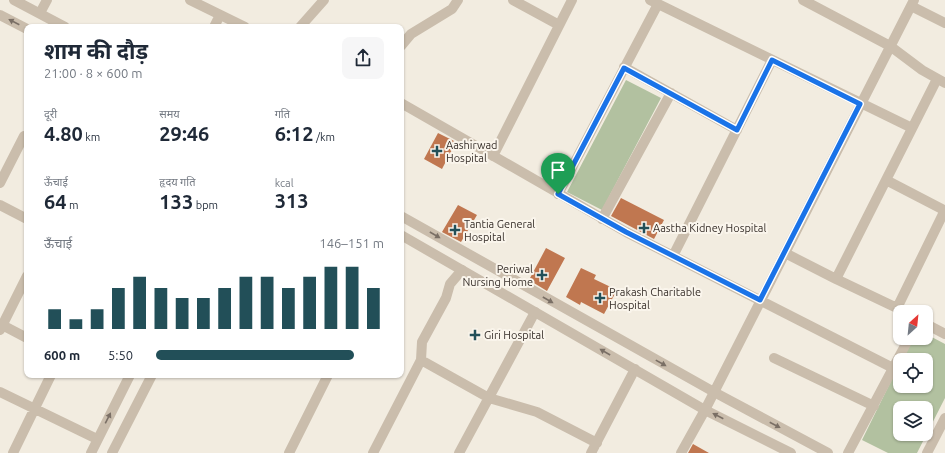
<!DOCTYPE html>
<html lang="hi">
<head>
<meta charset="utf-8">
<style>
  :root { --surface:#fff; --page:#f6f6f7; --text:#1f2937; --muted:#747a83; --accent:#224f58 }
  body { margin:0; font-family:Ubuntu,"Noto Sans Devanagari",sans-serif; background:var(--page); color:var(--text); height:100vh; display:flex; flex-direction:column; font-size:15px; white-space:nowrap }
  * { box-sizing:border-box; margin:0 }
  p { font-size:13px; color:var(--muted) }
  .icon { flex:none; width:22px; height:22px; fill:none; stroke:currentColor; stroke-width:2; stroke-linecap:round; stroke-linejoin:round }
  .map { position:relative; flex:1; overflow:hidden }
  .drawer { position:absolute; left:24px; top:24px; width:380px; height:354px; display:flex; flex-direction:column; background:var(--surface); border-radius:8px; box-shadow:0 1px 3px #0004 }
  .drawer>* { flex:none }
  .needle { width:26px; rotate:27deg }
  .fabs { position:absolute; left:893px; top:305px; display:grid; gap:8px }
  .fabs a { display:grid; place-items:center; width:40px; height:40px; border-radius:8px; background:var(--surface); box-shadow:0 1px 3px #0004; font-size:20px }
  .pin { position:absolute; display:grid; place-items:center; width:34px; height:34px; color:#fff; margin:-41px -17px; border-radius:50% 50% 50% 0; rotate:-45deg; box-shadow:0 0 4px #0007 }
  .pin .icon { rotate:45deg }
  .round { display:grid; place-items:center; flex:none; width:42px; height:42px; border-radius:8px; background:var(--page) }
  .overview { display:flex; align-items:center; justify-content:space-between; height:68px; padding:0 20px }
  h1 { font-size:22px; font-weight:700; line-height:30px }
  .metrics { display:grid; grid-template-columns:repeat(3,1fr); gap:6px; height:68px; padding:4px 20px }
  .metrics div { display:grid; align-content:center }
  .metrics b { font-size:20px; font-weight:700 }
  .metrics small { font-size:11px; font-weight:400 }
  .metrics p { font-size:11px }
  .chart { height:112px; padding:8px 20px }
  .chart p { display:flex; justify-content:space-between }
  .chart svg { width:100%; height:72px; margin-top:4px; stroke:var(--accent); stroke-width:6 }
  ul { padding:0 20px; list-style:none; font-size:13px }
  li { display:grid; grid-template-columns:64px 48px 1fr; align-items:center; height:30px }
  li i { height:10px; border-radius:5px; background:var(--accent) }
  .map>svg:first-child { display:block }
  .green { fill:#b2c1a0; fill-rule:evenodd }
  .building { fill:#c07750 }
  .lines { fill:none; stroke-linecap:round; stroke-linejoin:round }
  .minor { stroke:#cabdac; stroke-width:10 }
  .tertiary { stroke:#cabdac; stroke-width:10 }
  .oneway { fill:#7a6f65 }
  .route-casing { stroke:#fff; stroke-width:8 }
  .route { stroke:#1a73e8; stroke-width:5 }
  .poi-dot { fill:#224f58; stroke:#faf5ec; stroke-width:1.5 }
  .labels { text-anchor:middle; stroke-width:4; stroke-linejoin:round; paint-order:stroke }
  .poi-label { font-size:11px; fill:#38302b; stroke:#faf5ec; text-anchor:start }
</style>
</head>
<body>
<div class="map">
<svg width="945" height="453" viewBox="0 0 945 453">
  <rect width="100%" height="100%" fill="#f2ece0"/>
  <!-- green -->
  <path class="green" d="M626 80 661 98 602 210 567 192Z
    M926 334 945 344V398L917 453H888L862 440 900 363V386H926V360H902L913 338H926ZM900 408H926V434H900Z"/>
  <!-- building -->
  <path class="building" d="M438 133 456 142 442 169 424 159Z
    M621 198 664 220 654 239 611 216Z
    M458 205 477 215 461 242 442 232Z
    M546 248 565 258 547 291 529 280Z
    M581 268 596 275 594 279 617 290 604 314 581 302 580 305 566 297Z
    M693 444 709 453H688Z"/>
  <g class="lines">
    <!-- minor -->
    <path class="minor" d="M190 0 245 27
      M513 0 559 25
      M650 0 912 128
      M803 0 890 46 922 70 945 83
      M911 6 945 23
      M40 13 47 0
      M214 27 220 15
      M300 27 324 0
      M624 67 737 130
      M401 103 626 232 893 368
      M493 156 572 0
      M886 180 944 210
      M0 183 24 136 27 138
      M558 194 658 4
      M0 205 27 219
      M602 219 671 93
      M785 253 836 279 937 79
      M673 256 772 60
      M836 279 897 308
      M904 312 897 308 945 210
      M926 324 945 334
      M2 325 27 338
      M0 330 27 276
      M774 358 874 406
      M421 360 422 342 446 298 450 284 462 270
      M0 392 97 439
      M13 453 51 375
      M289 453 328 375
      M373 453 421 360 489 398 537 412 597 443
      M459 453 535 312
      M591 453 635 369
      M681 453 705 410 914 0
      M848 453 909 338
      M927 453 945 418"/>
    <!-- tertiary -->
    <path class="tertiary" d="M14 0 65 27
      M0 15 27 29
      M401 46 411 34 452 9 458 0
      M401 216 714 392 828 453
      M401 235 705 410 791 453
      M91 453 130 375
      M112 453 152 375"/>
  </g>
  <!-- one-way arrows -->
  <defs><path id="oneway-solid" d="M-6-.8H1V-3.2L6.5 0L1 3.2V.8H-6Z"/></defs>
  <g class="oneway">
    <use href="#oneway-solid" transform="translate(14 22) rotate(-153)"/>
    <use href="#oneway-solid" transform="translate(435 235) rotate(30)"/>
    <use href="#oneway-solid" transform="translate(548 300) rotate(30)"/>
    <use href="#oneway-solid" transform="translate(605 352) rotate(-150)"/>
    <use href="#oneway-solid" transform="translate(661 363) rotate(29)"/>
    <use href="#oneway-solid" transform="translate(718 416) rotate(-153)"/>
    <use href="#oneway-solid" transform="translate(108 418) rotate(-63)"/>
    <use href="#oneway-solid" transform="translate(775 425) rotate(28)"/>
  </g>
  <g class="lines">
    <defs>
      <path id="route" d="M772 60 860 104 760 300 626 232 558 194 624 68 737 130Z"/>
    </defs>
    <!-- route casing -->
    <use href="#route" class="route-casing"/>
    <!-- route -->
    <use href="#route" class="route"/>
  </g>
  <!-- markers -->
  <g class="poi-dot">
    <path d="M435 145h4v4h4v4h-4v4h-4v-4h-4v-4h4z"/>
    <path d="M642 222h4v4h4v4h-4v4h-4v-4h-4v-4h4z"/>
    <path d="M453 224h4v4h4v4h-4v4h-4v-4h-4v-4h4z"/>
    <path d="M540 269h4v4h4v4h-4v4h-4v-4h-4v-4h4z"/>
    <path d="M598 292h4v4h4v4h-4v4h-4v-4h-4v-4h4z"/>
    <path d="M473 329h4v4h4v4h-4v4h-4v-4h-4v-4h4z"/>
  </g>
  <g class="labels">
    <!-- poi labels -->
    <g class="poi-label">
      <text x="446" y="149">Aashirwad<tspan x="446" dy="13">Hospital</tspan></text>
      <text x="464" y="228">Tantia General<tspan x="464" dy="13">Hospital</tspan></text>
      <text x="653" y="232">Aastha Kidney Hospital</text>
      <text x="533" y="273" text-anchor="end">Periwal<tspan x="533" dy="13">Nursing Home</tspan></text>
      <text x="609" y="296">Prakash Charitable<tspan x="609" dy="13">Hospital</tspan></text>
      <text x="484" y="339">Giri Hospital</text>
    </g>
  </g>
</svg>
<div class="fabs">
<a><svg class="needle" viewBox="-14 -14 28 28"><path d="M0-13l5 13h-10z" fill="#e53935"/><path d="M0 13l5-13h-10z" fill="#747a83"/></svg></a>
<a><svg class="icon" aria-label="locate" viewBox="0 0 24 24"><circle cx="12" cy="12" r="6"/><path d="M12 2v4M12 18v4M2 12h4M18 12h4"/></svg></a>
<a><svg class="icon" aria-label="layers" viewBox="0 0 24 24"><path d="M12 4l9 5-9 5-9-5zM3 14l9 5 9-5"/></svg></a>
</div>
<div class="pin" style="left:558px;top:194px;background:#1e9e55"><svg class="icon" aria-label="arrive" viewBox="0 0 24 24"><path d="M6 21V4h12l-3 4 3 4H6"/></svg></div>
<section class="drawer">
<div class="overview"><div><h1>शाम की दौड़</h1><p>21:00 · 8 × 600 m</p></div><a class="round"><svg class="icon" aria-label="share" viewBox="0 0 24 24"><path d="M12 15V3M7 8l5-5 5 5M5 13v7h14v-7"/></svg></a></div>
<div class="metrics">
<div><p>दूरी</p><b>4.80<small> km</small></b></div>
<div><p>समय</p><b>29:46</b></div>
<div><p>गति</p><b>6:12<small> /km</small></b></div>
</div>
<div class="metrics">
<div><p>ऊँचाई</p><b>64<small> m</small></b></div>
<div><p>हृदय गति</p><b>133<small> bpm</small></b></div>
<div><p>kcal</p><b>313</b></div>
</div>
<div class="chart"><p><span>ऊँचाई</span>146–151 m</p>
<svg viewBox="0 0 160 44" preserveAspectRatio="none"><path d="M5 44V32M15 44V38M25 44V32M35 44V19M45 44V12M55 44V19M65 44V25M75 44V25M85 44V19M95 44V12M105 44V12M115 44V19M125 44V12M135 44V6M145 44V6M155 44V19"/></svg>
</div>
<ul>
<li><b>600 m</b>5:50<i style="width:87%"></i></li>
</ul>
</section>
</div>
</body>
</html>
